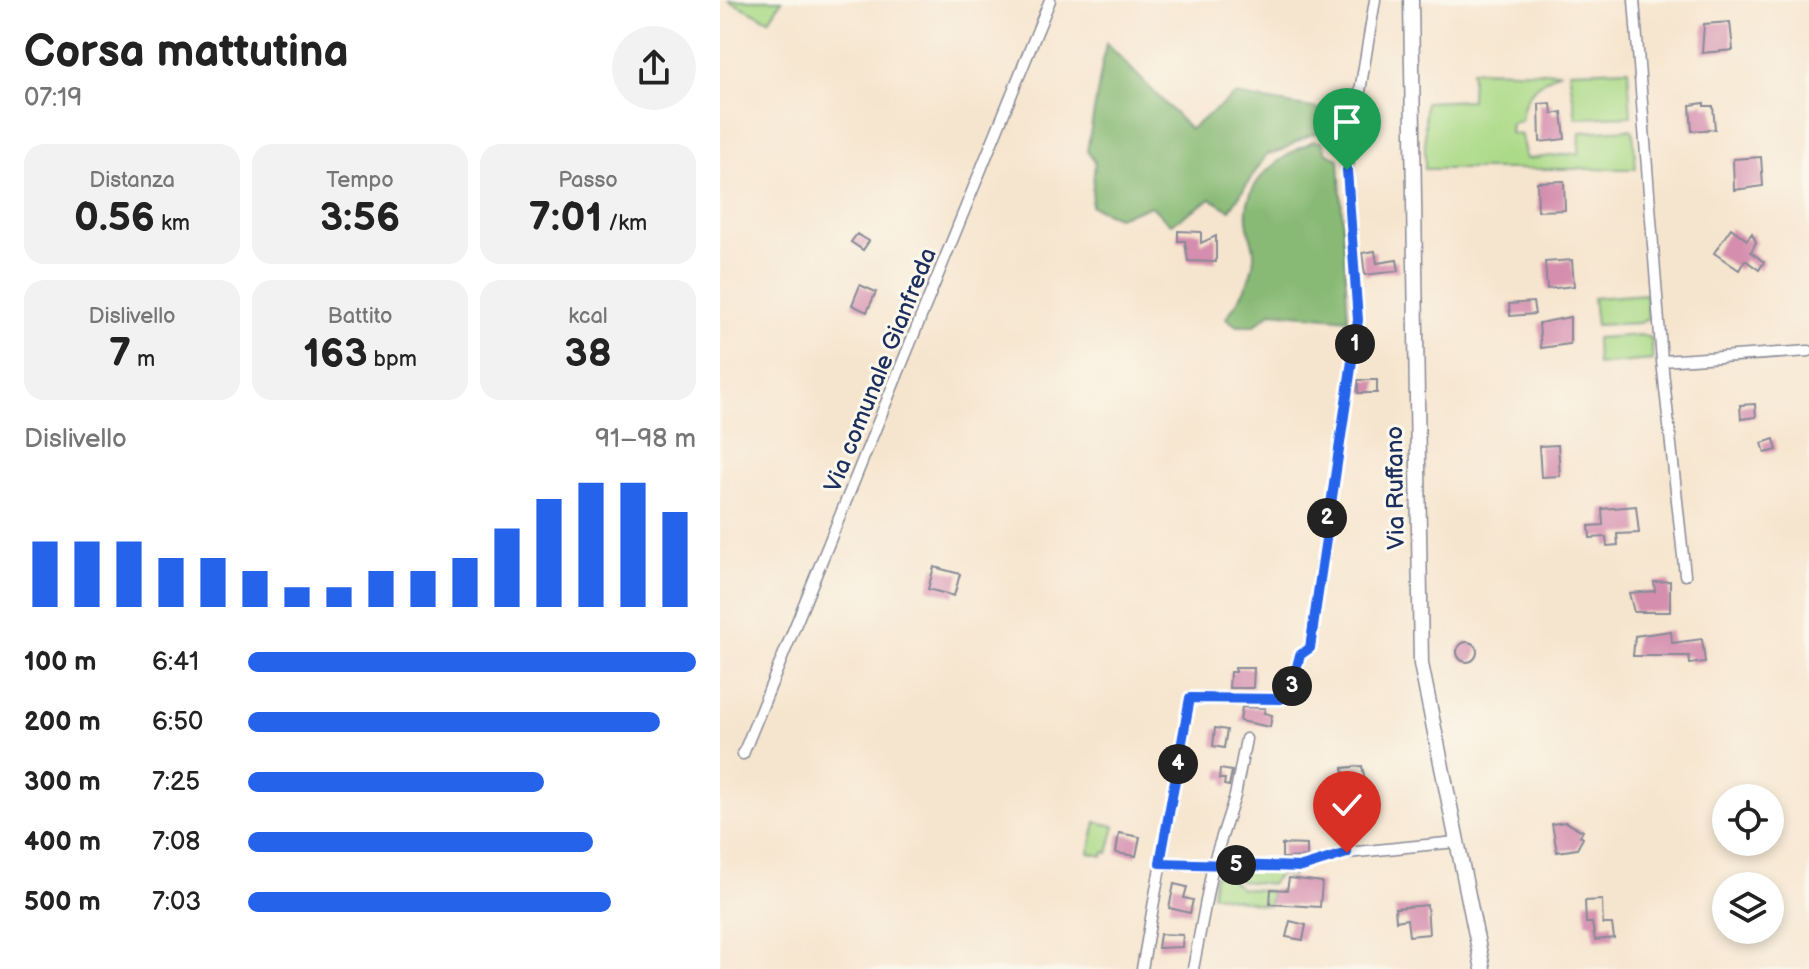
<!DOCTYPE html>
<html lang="it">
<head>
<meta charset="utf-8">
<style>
  :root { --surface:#fff; --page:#f2f2f2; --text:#222; --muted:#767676; --accent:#2563eb }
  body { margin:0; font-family:"Balsamiq Sans",sans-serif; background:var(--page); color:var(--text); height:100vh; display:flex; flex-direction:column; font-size:30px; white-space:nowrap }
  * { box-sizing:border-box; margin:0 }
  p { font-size:26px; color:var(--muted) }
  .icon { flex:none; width:44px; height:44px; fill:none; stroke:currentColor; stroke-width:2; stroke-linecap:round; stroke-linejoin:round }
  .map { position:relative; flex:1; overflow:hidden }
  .drawer { display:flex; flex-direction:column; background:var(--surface); width:720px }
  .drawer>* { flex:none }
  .buttons { position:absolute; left:992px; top:784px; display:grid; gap:16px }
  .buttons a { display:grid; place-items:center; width:72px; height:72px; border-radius:50%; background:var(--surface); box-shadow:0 4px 12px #0003; font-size:40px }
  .pin { position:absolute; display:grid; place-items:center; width:68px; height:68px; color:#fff; margin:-82px -34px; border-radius:50% 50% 50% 0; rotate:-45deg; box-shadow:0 0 8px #0007 }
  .pin .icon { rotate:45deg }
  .km { position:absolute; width:40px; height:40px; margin:-20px; border-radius:50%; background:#222; color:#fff; font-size:22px; line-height:40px; text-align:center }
  .round { display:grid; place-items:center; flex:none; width:84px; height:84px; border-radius:42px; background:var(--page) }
  .headline { display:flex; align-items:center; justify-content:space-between; height:136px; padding:0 24px }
  h1 { font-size:44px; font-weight:600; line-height:60px }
  .stats { display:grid; grid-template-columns:repeat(3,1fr); gap:12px; height:136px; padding:8px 24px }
  .stats div { display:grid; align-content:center; border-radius:20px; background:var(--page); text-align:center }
  .stats b { font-size:40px; font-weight:600 }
  .stats small { font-size:22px; font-weight:400 }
  .stats p { font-size:22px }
  .chart { height:224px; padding:16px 24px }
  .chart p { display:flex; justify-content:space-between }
  .chart svg { width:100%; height:144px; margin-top:8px; stroke:var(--accent); stroke-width:6 }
  ul { padding:0 24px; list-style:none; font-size:26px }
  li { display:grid; grid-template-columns:128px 96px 1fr; align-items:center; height:60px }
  li i { height:20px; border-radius:10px; background:var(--accent) }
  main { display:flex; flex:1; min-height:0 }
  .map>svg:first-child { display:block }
  .green { fill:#abda87; stroke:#638472; stroke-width:2 }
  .forest { fill:#88ba74; stroke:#527469; stroke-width:2 }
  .building { fill:#d58ead }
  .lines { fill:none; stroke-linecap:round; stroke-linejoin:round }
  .street-casing { stroke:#888a96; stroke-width:13 }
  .secondary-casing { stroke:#888a96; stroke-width:17 }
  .street { stroke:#fff; stroke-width:10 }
  .secondary { stroke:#fff; stroke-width:14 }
  .route-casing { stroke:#fff; stroke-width:16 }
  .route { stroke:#2563eb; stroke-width:10 }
  .labels { text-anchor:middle; stroke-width:6; stroke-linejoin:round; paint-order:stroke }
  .street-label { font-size:24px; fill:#1b2f5e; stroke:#fbf7ec }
</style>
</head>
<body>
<main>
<section class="drawer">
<div class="headline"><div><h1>Corsa mattutina</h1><p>07:19</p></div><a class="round"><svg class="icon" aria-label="share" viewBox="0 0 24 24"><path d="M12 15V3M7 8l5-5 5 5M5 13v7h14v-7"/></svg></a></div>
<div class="stats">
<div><p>Distanza</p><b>0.56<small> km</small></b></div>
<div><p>Tempo</p><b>3:56</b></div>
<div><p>Passo</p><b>7:01<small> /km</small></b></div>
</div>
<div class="stats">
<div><p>Dislivello</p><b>7<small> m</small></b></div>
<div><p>Battito</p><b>163<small> bpm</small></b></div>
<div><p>kcal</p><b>38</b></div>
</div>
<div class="chart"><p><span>Dislivello</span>91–98 m</p>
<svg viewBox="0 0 160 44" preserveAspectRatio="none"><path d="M5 44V24M15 44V24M25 44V24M35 44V29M45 44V29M55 44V33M65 44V38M75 44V38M85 44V33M95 44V33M105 44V29M115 44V20M125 44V11M135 44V6M145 44V6M155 44V15"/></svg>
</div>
<ul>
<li><b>100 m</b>6:41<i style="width:100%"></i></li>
<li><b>200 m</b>6:50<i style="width:92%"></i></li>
<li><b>300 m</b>7:25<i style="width:66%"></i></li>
<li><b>400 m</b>7:08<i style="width:77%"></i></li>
<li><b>500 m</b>7:03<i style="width:81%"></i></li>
</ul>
</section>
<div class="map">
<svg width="1089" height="969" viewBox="0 0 1089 969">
  <rect width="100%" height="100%" fill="#fbf7ec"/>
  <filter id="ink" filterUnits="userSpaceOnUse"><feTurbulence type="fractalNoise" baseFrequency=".0125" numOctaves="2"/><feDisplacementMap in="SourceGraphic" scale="16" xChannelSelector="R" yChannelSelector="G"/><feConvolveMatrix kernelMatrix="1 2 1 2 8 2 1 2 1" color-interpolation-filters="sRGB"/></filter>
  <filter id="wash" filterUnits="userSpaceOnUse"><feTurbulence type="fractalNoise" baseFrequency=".006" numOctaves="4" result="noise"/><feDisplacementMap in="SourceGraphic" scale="32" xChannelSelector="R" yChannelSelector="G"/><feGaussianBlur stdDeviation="1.8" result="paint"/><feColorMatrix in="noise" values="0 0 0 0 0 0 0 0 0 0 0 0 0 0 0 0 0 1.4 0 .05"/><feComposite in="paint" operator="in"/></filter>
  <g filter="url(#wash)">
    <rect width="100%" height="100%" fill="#f6e5ce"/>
    <!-- green -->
    <path class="green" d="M7 0H62L49 20Z
      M908 69 911 116 856 118 849 71Z
      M752 70 839 72C815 87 804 91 801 121L791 123 790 133 801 135 806 159 859 153 860 132 910 129 913 131 916 169H705V102L751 100Z
      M926 294 928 318 920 323 876 325 873 298Z
      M921 335 931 338 933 360 877 365 876 338Z
      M376 822 395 826 388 853 384 852 383 856 369 853Z
      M514 867 572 870V876L559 874 551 884 520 881 515 875Z
      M501 871 520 888 551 891 549 906 492 894 494 877Z"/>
    <!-- forest -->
    <path class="forest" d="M386 43 470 129 515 95 605 110 600 132C578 136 566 153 547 154L510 210 491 199 451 224 431 206 397 217 371 206 375 162 367 151Z
      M593 141 602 142 606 152 619 159 628 319 551 312 534 326H517L506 318C520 299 532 281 534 257 535 245 530 238 528 227 519 182 558 159 593 141Z"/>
    <g id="blocks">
      <!-- building -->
      <path class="building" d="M1010 22 1013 50 982 53 984 24Z
        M831 103 832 114 842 112 845 139 820 142 819 104Z
        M984 103V106H993L995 129 972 131 970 105Z
        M1041 157 1043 186 1014 190 1013 159Z
        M844 181 845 210 818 211 817 182Z
        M1011 228 1027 240 1032 233 1036 242 1031 252 1044 262 1039 270 1025 260 1019 270 994 253Z
        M458 231 481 232V243L496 236V262L468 261 465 241H458Z
        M137 234 149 241 143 250 131 242Z
        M655 251 657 263 677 260 679 271 645 275 642 253Z
        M852 260 854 286 827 289 825 262Z
        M140 285 156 292 147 312 132 305Z
        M813 302 815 314 790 316 789 304Z
        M850 317V344L821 348 819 323Z
        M638 380H657V393H638Z
        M1035 404 1036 417 1021 419 1020 405Z
        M1054 439 1057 450 1045 453 1042 443Z
        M838 445 840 476 821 477 819 446Z
        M916 506 919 533 897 534 898 545 887 546 886 537 870 538 869 526 883 525 882 509Z
        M214 567 240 574 234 596 208 589Z
        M950 581V612H914L909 593 935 591 934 582Z
        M951 631 952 643 982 639 985 662 970 664 969 656H913L915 636Z
        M737 652a10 10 0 1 1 20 0a10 10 0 1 1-20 0Z
        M515 668H534L533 688H509L510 672H515Z
        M522 707 545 708 544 713 552 715 550 727 520 721Z
        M495 728 507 730 504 748 493 746Z
        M642 766 646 785 626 788 623 768Z
        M500 769 512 771 509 786 504 785 505 779H499Z
        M620 814H637L636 835H618Z
        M845 822 863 831 860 836 863 838 857 849 837 852 832 824Z
        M399 833 420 837 416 856 396 853Z
        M562 844 587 845V857L562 858Z
        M569 878 602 882 600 907 550 904 551 889 567 890Z
        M454 884 467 887 464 898 473 900 470 913 449 908Z
        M882 900 883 924H892L894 938 875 940 872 923H866L865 901Z
        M707 905 709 934 689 936 687 919 676 921 675 908Z
        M570 921 586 925 583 940 566 937Z
        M440 934 463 935 462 947 438 948Z"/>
    </g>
  </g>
  <g filter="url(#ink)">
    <use href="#blocks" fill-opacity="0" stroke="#888a96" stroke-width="2"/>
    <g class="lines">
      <defs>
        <path id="street" d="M914 0 942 361 1089 351
          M942 361 965 575
          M23 754 330 0
          M440 863 582 867 627 853 736 842
          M422 969 470 698 561 699 572 686 580 655 590 648 638 320 627 170 655 0
          M473 969 493 864 515 796 526 739"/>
        <path id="secondary" d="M691 0 701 664 763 969"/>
      </defs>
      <!-- street casing -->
      <use href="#street" class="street-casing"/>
      <!-- secondary casing -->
      <use href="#secondary" class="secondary-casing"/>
      <!-- street -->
      <use href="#street" class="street"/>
      <!-- secondary -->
      <use href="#secondary" class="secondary"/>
    </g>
  </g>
  <g class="lines" filter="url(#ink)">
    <defs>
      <path id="route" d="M627 170 638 320 590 648 580 655 572 686 561 699 470 698 440 863 582 867 627 853"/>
    </defs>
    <!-- route casing -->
    <use href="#route" class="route-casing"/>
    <!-- route -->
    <use href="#route" class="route"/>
  </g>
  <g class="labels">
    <!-- street labels -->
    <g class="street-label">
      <text transform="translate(160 370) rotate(-68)" y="8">Via comunale Gianfreda</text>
      <text transform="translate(675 488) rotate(-91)" y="8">Via Ruffano</text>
    </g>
  </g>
</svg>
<div class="buttons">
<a><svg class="icon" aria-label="locate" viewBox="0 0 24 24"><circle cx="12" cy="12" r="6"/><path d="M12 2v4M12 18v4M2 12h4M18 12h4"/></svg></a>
<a><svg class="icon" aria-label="layers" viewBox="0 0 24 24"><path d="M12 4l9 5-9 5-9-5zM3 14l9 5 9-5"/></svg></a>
</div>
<div class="pin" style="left:627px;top:170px;background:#1e9e55"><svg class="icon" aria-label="arrive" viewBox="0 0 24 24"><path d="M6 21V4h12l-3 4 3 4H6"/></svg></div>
<div class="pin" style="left:627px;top:853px;background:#d93025"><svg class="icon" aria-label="check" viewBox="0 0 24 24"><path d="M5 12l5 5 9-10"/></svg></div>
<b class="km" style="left:635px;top:344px">1</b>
<b class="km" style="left:607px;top:518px">2</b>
<b class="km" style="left:572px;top:686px">3</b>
<b class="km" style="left:458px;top:764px">4</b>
<b class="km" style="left:516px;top:865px">5</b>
</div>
</main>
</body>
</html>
